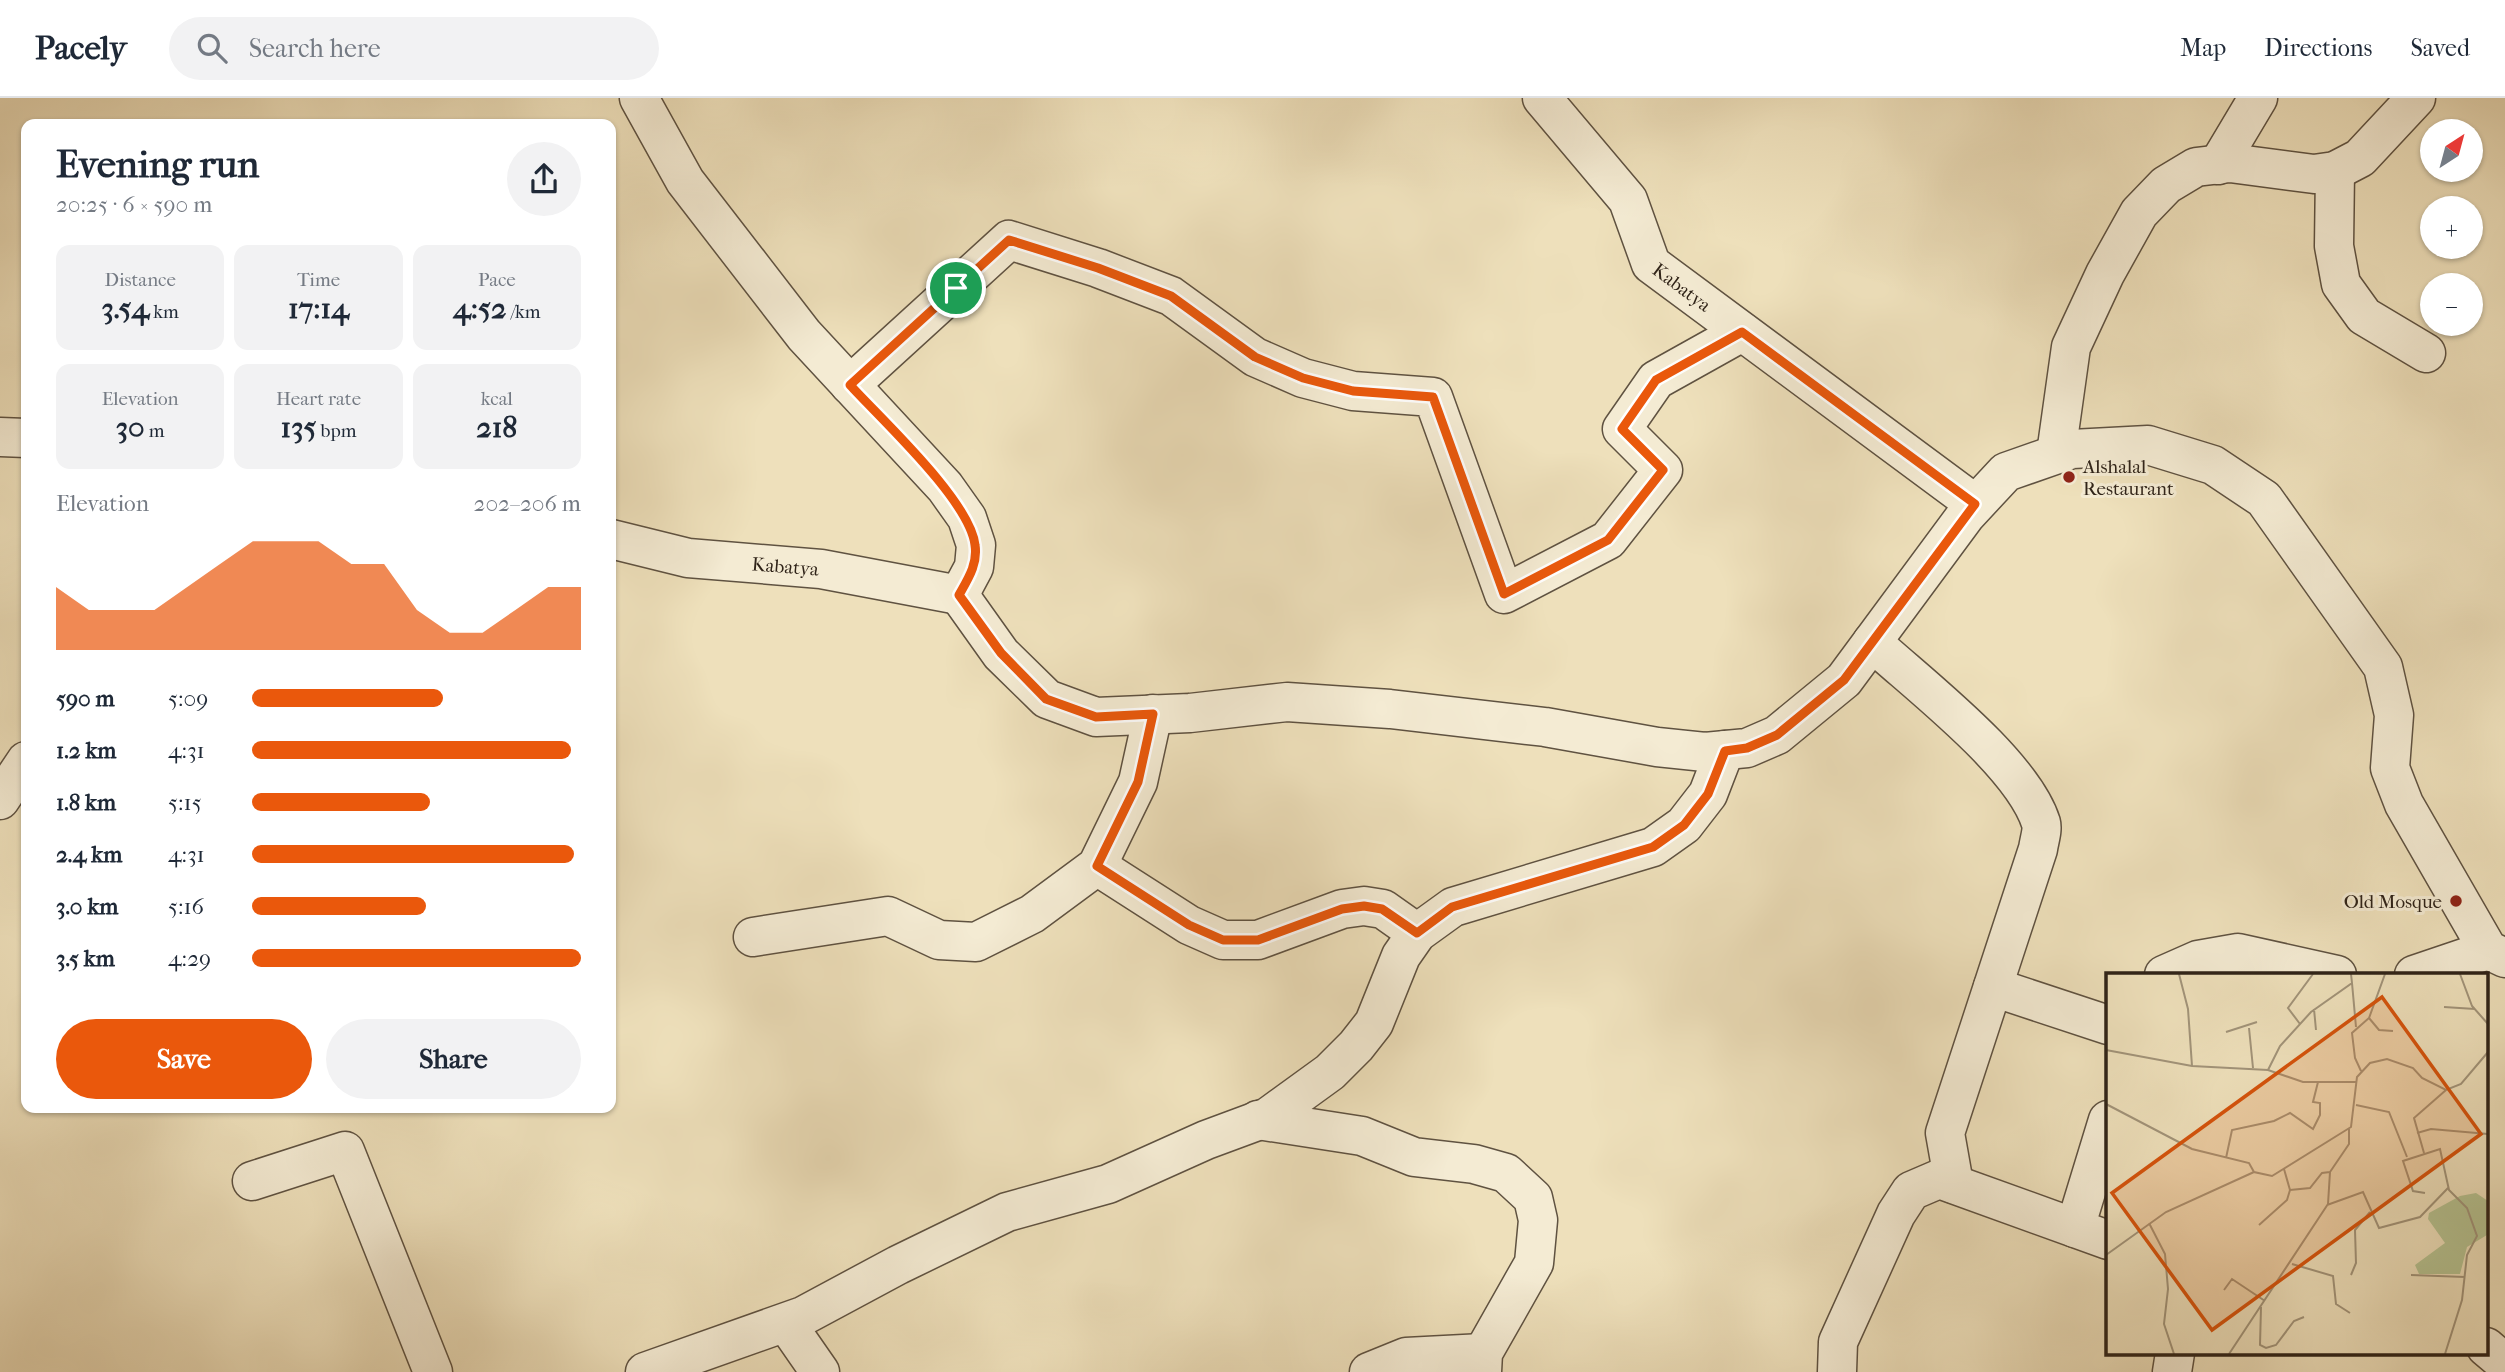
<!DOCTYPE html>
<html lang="en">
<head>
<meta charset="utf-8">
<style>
  :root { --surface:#fff; --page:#f2f2f3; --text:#1f2937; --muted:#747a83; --line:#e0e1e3; --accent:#ea580c }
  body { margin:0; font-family:"IM FELL French Canon",serif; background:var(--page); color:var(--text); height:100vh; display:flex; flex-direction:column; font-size:26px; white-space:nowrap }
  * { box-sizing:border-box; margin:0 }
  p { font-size:23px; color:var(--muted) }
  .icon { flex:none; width:38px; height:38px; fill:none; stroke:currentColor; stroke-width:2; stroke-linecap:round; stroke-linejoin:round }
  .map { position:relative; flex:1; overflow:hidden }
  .panel { position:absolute; left:21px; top:21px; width:595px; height:994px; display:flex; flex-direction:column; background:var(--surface); border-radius:14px; box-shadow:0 2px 5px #0004 }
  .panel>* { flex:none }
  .needle { width:46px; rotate:36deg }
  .tools { position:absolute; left:2420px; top:21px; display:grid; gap:14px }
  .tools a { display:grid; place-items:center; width:63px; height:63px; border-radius:50%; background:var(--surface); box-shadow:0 2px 5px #0004; font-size:35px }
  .pin { position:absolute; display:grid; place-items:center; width:60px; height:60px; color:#fff; margin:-30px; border:4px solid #fff; border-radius:50%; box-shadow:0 2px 7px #0007 }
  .round { display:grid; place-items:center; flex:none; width:74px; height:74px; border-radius:37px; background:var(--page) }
  .head { display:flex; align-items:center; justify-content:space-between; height:119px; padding:0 35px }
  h1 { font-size:38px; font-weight:700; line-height:52px }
  .metrics { display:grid; grid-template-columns:repeat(3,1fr); gap:10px; height:119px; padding:7px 35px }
  .metrics div { display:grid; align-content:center; border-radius:14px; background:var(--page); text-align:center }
  .metrics b { font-size:30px; font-weight:700 }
  .metrics small { font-size:19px; font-weight:400 }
  .metrics p { font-size:19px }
  .chart { height:196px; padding:14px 35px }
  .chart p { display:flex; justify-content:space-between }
  .chart svg { width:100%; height:126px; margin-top:7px; fill:var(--accent); opacity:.7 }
  .primary-button { display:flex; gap:14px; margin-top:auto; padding:14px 35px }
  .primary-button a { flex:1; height:80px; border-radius:42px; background:var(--accent); color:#fff; font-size:28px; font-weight:700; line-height:80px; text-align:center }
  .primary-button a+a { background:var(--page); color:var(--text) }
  ul { padding:0 35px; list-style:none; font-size:23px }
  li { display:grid; grid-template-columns:112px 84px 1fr; align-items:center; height:52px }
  li i { height:18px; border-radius:9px; background:var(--accent) }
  header { display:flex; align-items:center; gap:42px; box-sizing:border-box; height:98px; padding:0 35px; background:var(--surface); border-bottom:2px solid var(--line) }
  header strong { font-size:33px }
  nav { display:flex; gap:38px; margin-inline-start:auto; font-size:24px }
  .search { width:490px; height:63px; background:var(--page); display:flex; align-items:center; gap:18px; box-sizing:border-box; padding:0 24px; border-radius:38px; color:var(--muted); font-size:26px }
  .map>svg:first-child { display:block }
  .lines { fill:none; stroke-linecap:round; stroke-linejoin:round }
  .minor-casing { stroke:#5f5241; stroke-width:41 }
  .minor { stroke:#f4ebd3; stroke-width:38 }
  .route-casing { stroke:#fff; stroke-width:14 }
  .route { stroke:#ea580c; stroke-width:9 }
  .poi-dot { fill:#8f2418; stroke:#f4ebd3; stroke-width:2.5 }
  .labels { text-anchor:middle; stroke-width:6; stroke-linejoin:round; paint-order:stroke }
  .street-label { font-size:19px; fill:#2f2318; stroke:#f4ebd3 }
  .poi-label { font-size:19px; fill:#2f2318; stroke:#f4ebd3; text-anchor:start }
  .inset-road { fill:none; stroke:#a2947a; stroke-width:2 }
  .view { fill:#d6540d; fill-opacity:0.15; stroke:#d6540d; stroke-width:3.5 }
  .inset-edge { fill:none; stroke:#2f2318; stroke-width:3.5 }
</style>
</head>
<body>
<header>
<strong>Pacely</strong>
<div class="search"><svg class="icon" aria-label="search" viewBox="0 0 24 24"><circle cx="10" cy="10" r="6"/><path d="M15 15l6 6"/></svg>Search here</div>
<nav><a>Map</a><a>Directions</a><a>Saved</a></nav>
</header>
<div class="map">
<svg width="2505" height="1274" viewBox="0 0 2505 1274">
  <rect width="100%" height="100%" fill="#eee0bb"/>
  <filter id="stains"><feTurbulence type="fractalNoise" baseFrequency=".00286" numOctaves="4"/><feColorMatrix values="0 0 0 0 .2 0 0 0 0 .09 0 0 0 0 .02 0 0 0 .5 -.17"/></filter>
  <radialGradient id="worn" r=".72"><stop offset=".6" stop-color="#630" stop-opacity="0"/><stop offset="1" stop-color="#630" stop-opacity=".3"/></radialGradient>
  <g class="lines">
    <defs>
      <g id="minor">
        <path d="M639 0 685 83 804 237 945 389 967 420 976 447 974 469 959 497"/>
        <path id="s1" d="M1542 0 1628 102 1651 166 1975 406"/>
        <path d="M2218 67 2258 0"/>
        <path d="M2335 73 2334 148 2341 186 2364 218 2426 255"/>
        <path d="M850 287 1009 142 1098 170 1171 198 1255 259 1303 280 1353 293 1433 299 1504 496 1608 442 1663 372 1622 331 1656 282 1742 234"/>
        <path d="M0 339 26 340"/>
        <path d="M2056 356 2071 249 2105 176 2139 115 2166 87 2196 69 2230 65 2314 76 2335 73 2360 60 2416 0"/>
        <path id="s2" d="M611 441 688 460 821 471 959 497"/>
        <path d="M959 497 1001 556 1047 601 1096 619 1190 615 1287 604 1390 611 1545 629 1657 649 1705 654 1747 650 1777 637 1844 582 1966 417 2006 374 2072 351 2148 347 2213 367 2264 401 2383 569 2394 617 2390 670 2404 706 2488 852 2505 860"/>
        <path d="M1872 544C1919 587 2022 665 2041 725 2043 732 2039 743 2038 751L1945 1035 1954 1086"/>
        <path d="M0 702 26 663"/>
        <path d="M1097 768 1189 827 1223 842H1258L1342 811 1364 808 1383 811 1417 835"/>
        <path d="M753 839 888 818 939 842 976 844 1032 816 1097 768 1138 684 1153 616"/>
        <path d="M2164 877 2198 862 2238 855 2337 877"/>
        <path d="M2414 877 2488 852"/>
        <path d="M1993 889 2108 927"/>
        <path d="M1258 1022 1362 1038 1414 1059 1474 1066 1506 1075 1533 1100 1538 1122 1534 1165 1483 1255 1482 1274"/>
        <path d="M252 1083 345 1053 433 1274"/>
        <path d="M2075 1130 2108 1022"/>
        <path d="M786 1225 820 1274"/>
        <path d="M2486 1249 2505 1265"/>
        <path d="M645 1274 803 1218 898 1167 1007 1114 1108 1086 1206 1042 1268 1019 1330 974 1356 948 1374 925 1401 858 1417 835 1453 809 1653 749 1684 727 1708 696 1725 652"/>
        <path d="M1369 1274 1406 1259 1483 1255"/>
        <path d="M1837 1274 1838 1244 1896 1116 1911 1093 1939 1081 2108 1142"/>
        <path d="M2172 1274 2175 1255"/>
      </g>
    </defs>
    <!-- minor casing -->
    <use href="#minor" class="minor-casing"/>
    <!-- minor -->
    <use href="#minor" class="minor"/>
  </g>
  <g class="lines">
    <defs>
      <path id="route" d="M1009 142 1098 170 1171 198 1255 259 1303 280 1353 293 1433 299 1504 496 1608 442 1663 372 1622 331 1656 282 1742 234 1975 406 1844 582 1777 637 1747 650 1725 653 1708 696 1684 727 1653 749 1452 809 1417 835 1382 811 1364 808 1342 811 1258 842H1223L1189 827 1097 768 1138 684 1153 616 1096 619 1046 601 1001 555 959 497C968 481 978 466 975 447 970 403 882 322 850 287Z"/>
    </defs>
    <!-- route casing -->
    <use href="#route" class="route-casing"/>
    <!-- route -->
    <use href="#route" class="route"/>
  </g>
  <!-- markers -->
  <g class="poi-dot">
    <circle cx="2069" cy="379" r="7"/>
    <circle cx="2456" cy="803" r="7"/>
  </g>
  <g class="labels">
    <!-- street labels -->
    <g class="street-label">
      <text dy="7" stroke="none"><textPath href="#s1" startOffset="240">Kabatya</textPath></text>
      <text dy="7" stroke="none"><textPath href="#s2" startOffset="177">Kabatya</textPath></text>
    </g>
    <!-- poi labels -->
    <g class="poi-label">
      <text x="2083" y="375">Alshalal<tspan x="2083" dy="22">Restaurant</tspan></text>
      <text x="2442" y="810" text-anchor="end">Old Mosque</text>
    </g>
  </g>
  <!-- overview -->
  <g transform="translate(2106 875)">
    <rect width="382" height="382" fill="#eee0bb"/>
    <path d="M370 220 382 228 381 262 361 274 354 301H313L309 292 339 270 322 246 323 240 354 223Z" fill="#b6c392"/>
    <path class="inset-road" d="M73 1 82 36 86 93M354 1 366 33 382 51M246 10 250 54M338 34 369 36M208 36 210 57M263 45 273 57 287 58M194 51 182 35 207 1M143 55 147 95M120 59 151 49M0 77 86 93 162 97 197 109H251M162 97 174 73 205 39 246 10 245 1M255 98 249 85 246 60 263 45 279 1M0 131 86 176 143 190 148 199 166 203 245 154 251 104 264 90 281 86 307 95 316 105 340 117 355 111 382 79M250 132 283 139 301 184M311 160 325 156 382 161M318 180 308 145 340 117M120 185 126 157 168 148 184 140 207 156 214 142V130L207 129 212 109M184 217 204 215 216 200 224 199M319 220 307 218 297 188 334 176 343 217 361 235 371 263 361 282 356 327 339 381M221 232 257 219 273 255 314 244 342 215M43 250 59 281 62 316 58 351 68 381M153 252 181 227 184 217 178 196M0 282 60 239 148 199M186 291 227 303 230 331 244 340M245 302 250 290 249 257 264 239M305 302 359 304M118 317 126 306 159 328M155 334 154 372 160 375 170 372 188 348 198 344M123 381 222 231 224 199 243 171V156"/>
    <path class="view" d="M276 24 375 161 106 357 6 220Z"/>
    <rect width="382" height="382" class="inset-edge"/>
  </g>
  <rect width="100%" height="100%" filter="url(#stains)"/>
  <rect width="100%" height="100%" fill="url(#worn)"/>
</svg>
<div class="tools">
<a><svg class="needle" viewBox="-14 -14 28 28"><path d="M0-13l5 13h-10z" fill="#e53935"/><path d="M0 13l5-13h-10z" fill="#747a83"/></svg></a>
<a>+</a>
<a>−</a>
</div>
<div class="pin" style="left:956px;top:190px;background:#1e9e55"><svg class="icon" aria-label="arrive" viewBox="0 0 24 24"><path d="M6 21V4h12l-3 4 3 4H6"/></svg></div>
<section class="panel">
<div class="head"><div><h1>Evening run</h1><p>20:25 · 6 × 590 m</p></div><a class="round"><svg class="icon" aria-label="share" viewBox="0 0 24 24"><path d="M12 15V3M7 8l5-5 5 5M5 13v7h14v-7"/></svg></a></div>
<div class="metrics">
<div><p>Distance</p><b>3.54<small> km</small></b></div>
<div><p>Time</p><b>17:14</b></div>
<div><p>Pace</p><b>4:52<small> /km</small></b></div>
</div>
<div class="metrics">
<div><p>Elevation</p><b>30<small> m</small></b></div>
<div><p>Heart rate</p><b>135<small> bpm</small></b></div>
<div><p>kcal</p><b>218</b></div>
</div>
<div class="chart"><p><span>Elevation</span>202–206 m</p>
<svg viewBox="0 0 160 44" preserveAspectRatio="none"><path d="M0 44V22L10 30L20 30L30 30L40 22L50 14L60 6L70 6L80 6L90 14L100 14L110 30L120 38L130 38L140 30L150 22L160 22V44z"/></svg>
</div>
<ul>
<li><b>590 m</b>5:09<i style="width:58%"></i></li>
<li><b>1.2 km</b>4:31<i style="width:97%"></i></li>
<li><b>1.8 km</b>5:15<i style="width:54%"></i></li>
<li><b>2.4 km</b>4:31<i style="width:98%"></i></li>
<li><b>3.0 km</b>5:16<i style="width:53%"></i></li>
<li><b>3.5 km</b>4:29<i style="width:100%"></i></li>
</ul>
<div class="primary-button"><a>Save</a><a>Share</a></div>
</section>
</div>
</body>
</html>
